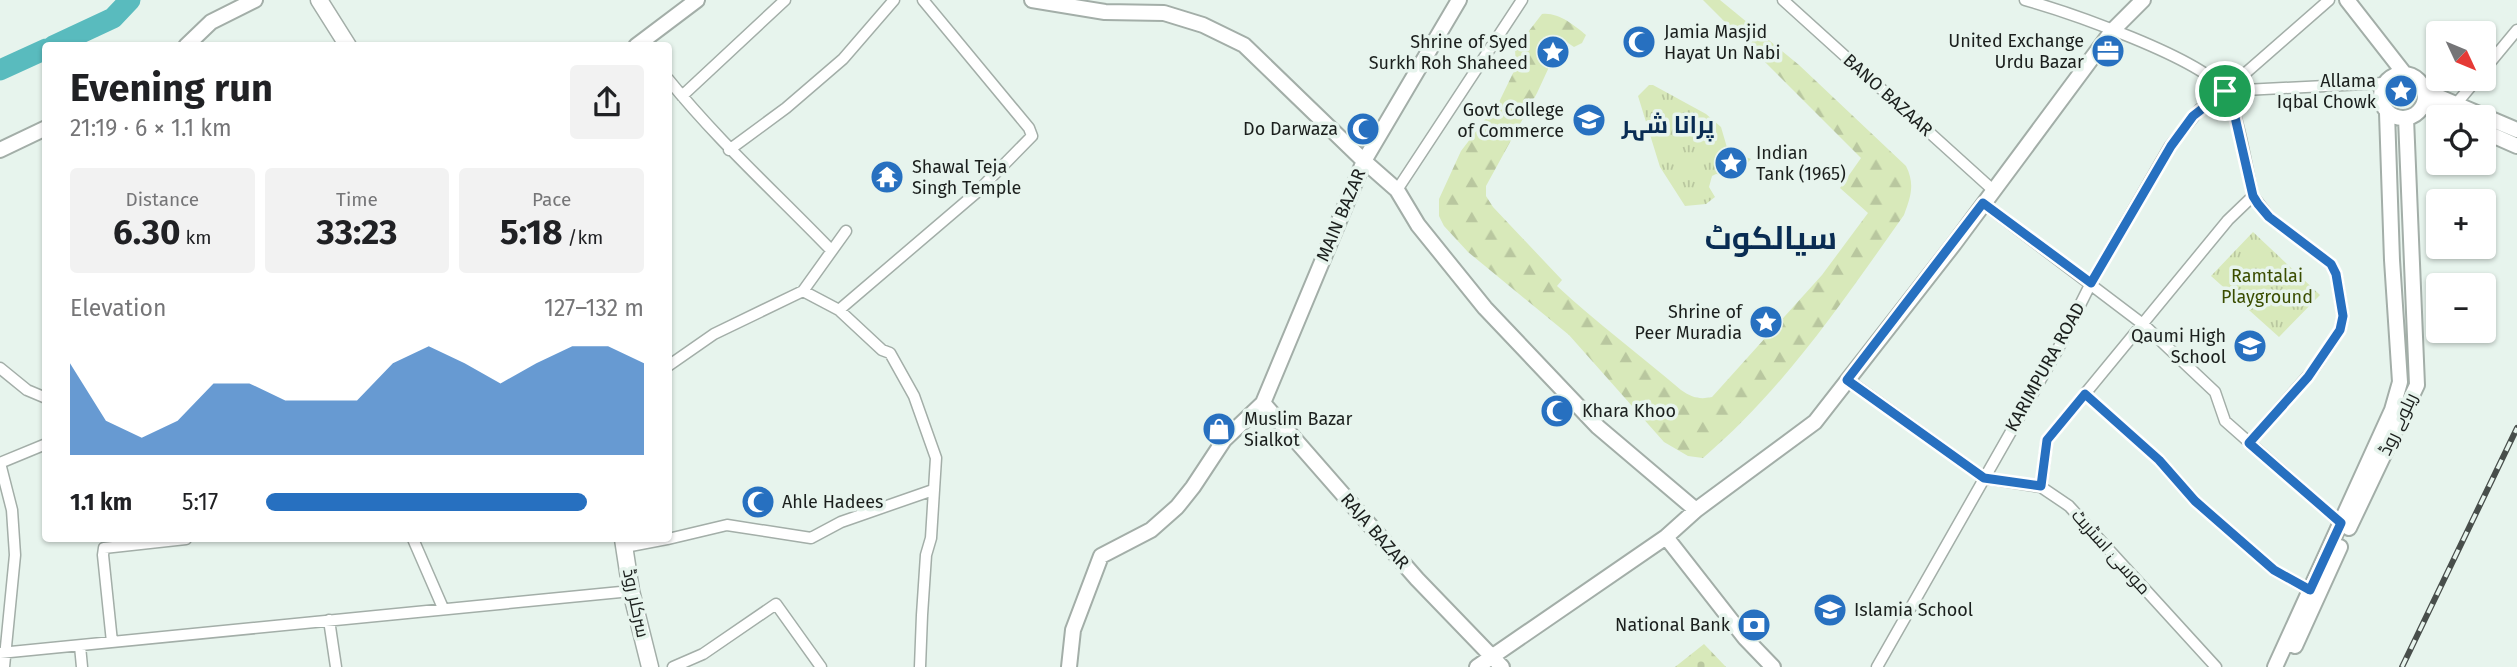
<!DOCTYPE html>
<html lang="en">
<head>
<meta charset="utf-8">
<style>
  :root { --surface:#fff; --page:#f2f2f2; --text:#202124; --muted:#757577; --accent:#2770c0 }
  body { margin:0; font-family:"Fira Sans",Cairo,sans-serif; background:var(--page); color:var(--text); height:100vh; display:flex; flex-direction:column; font-size:26px; white-space:nowrap }
  * { box-sizing:border-box; margin:0 }
  p { font-size:23px; color:var(--muted) }
  .icon { flex:none; width:38px; height:38px; fill:none; stroke:currentColor; stroke-width:2; stroke-linecap:round; stroke-linejoin:round }
  .map { position:relative; flex:1; overflow:hidden }
  .details { position:absolute; left:42px; top:42px; width:630px; height:500px; display:flex; flex-direction:column; background:var(--surface); border-radius:7px; box-shadow:0 2px 5px #0004 }
  .details>* { flex:none }
  .needle { width:46px; rotate:134deg }
  .controls { position:absolute; left:2426px; top:21px; display:grid; gap:14px }
  .controls a { display:grid; place-items:center; width:70px; height:70px; border-radius:7px; background:var(--surface); box-shadow:0 2px 5px #0004; font-size:35px }
  .pin { position:absolute; display:grid; place-items:center; width:60px; height:60px; color:#fff; margin:-30px; border:4px solid #fff; border-radius:50%; box-shadow:0 2px 7px #0007 }
  .round { display:grid; place-items:center; flex:none; width:74px; height:74px; border-radius:7px; background:var(--page) }
  .head { display:flex; align-items:center; justify-content:space-between; height:119px; padding:0 28px }
  h1 { font-size:38px; font-weight:700; line-height:52px }
  .metrics { display:grid; grid-template-columns:repeat(3,1fr); gap:10px; height:119px; padding:7px 28px }
  .metrics div { display:grid; align-content:center; border-radius:7px; background:var(--page); text-align:center }
  .metrics b { font-size:35px; font-weight:700 }
  .metrics small { font-size:19px; font-weight:400 }
  .metrics p { font-size:19px }
  .chart { height:196px; padding:14px 28px }
  .chart p { display:flex; justify-content:space-between }
  .chart svg { width:100%; height:126px; margin-top:7px; fill:var(--accent); opacity:.7 }
  ul { padding:0 28px; list-style:none; font-size:23px }
  li { display:grid; grid-template-columns:112px 84px 1fr; align-items:center; height:52px }
  li i { height:18px; border-radius:9px; background:var(--accent) }
  .map>svg:first-child { display:block }
  .forest { fill:url(#forest-firs) }
  .cemetery { fill:url(#cemetery-stones) }
  .park { fill:url(#park-tufts) }
  .lines { fill:none; stroke-linecap:round; stroke-linejoin:round }
  .river { stroke:#59bbbe; stroke-width:21 }
  .street-casing { stroke:#a3aea8; stroke-width:13 }
  .secondary-casing { stroke:#a3aea8; stroke-width:18 }
  .primary-casing { stroke:#a3aea8; stroke-width:19 }
  .street { stroke:#fff; stroke-width:10 }
  .secondary { stroke:#fff; stroke-width:14 }
  .primary { stroke:#fff; stroke-width:16 }
  .rail-casing { stroke:#484e4b; stroke-width:6 }
  .rail { stroke:#e7f4ed; stroke-width:3.5; stroke-dasharray:10; stroke-linecap:butt }
  .route-casing { stroke:#fff; stroke-width:14 }
  .route { stroke:#2770c0; stroke-width:9 }
  .labels { text-anchor:middle; stroke-width:7; stroke-linejoin:round; paint-order:stroke }
  .poi-label { font-size:18px; fill:#1b1f1d; stroke:#e7f4ed; text-anchor:end }
  .street-label { font-size:18px; fill:#1b1f1d; stroke:#e7f4ed }
  .park-label { font-size:18px; fill:#3b4d00; stroke:#e7f4ed }
  .district-label { font-size:24px; font-weight:bold; fill:#092c53; stroke:#e7f4ed }
  .town-label { font-size:32px; font-weight:bold; fill:#092c53; stroke:#e7f4ed }
</style>
</head>
<body>
<div class="map">
<svg width="2517" height="667" viewBox="0 0 2517 667">
  <defs>
    <pattern id="forest-firs" width="22" height="20" patternUnits="userSpaceOnUse" patternTransform="scale(1.75)"><rect width="22" height="20" fill="#d8e9ba"/><path d="M5 1l3.5 6h-7zM16 11l3.5 6h-7z" fill="#b9c79f"/></pattern>
    <pattern id="cemetery-stones" width="16" height="16" patternUnits="userSpaceOnUse" patternTransform="scale(1.75)"><rect width="16" height="16" fill="#d8e9ba"/><path d="M2 7V4a2 2 0 0 1 4 0v3zM10 15v-3a2 2 0 0 1 4 0v3z" fill="#b9c79f"/></pattern>
    <pattern id="park-tufts" width="24" height="20" patternUnits="userSpaceOnUse" patternTransform="scale(1.75)"><rect width="24" height="20" fill="#d8e9ba"/><path d="M3 7l-1-3M5 7V3M7 7l1-3M15 17l-1-3M17 17v-4M19 17l1-3" fill="none" stroke="#b9c79f"/></pattern>
  </defs>
  <rect width="100%" height="100%" fill="#e7f4ed"/>
  <!-- forest -->
  <path class="forest" d="M1703 0H1720L1799 65 1906 166C1915 184 1911 196 1904 215 1843 301 1784 389 1703 458L1688 456 1664 442 1569 335 1468 252 1444 226 1439 216V199L1461 151 1500 100 1516 67 1515 49 1542 14C1558 12 1574 25 1586 35L1582 43 1574 47 1562 39 1537 93 1486 186V196L1493 207 1562 280 1557 286C1597 323 1640 355 1681 390 1691 397 1699 400 1712 397L1822 275 1868 213 1840 188 1861 158Z"/>
  <!-- cemetery -->
  <path class="cemetery" d="M1704 644 1726 667H1675Z"/>
  <!-- park -->
  <path class="park" d="M1649 85H1653L1706 114 1721 127 1728 151 1751 159 1734 177 1716 174 1712 176 1709 187 1715 197 1706 204 1685 206 1660 167 1638 96Z
    M2253 232 2320 295 2279 337 2211 276Z"/>
  <g class="lines">
    <!-- river -->
    <path class="river" d="M53 46 113 18 130 0
      M0 70 46 49"/>
    <defs>
      <path id="street" d="M1783 0 1993 190
        M2025 0C2068 12 2201 58 2225 91 2238 110 2247 171 2253 196L2269 217 2331 264 2336 274 2343 316 2340 330 2314 369 2249 443
        M2483 71 2517 30
        M668 79C718 141 776 193 831 250
        M2225 91 2384 83
        M682 96 785 0
        M2456 104 2477 79
        M729 150 786 108 843 59 894 0
        M1397 190 1522 0
        M1983 203 2144 325 2215 392 2225 421 2345 527
        M803 291 839 310 882 350 890 353 914 396 936 458 931 538 926 555 922 615 920 667
        M839 310 976 193 1032 136 1029 128 923 0
        M668 366 714 334 803 291 846 231
        M0 368 27 390 46 398
        M1848 380 1984 478 2041 487 2069 506 2216 667
        M2085 394 2159 460 2195 501 2274 570 2315 593
        M0 463 12 510 15 555 4 667
        M0 463 46 444
        M2041 487 2047 440 2228 220 2253 196
        M413 539 443 608
        M668 539 727 525 811 538 841 522 933 490
        M625 547 667 539
        M329 620 336 667
        M112 642 103 555 104 548 186 539
        M80 646 82 667
        M0 653 631 591
        M673 667 703 654 776 604 821 667
        M1877 667 2058 349 2091 283 2170 146 2200 109 2225 91 2329 0"/>
      <path id="secondary" d="M1032 0 1105 12 1164 13 1203 25 1244 45 1364 161 1397 190 1418 225 1485 308 1598 427 1696 510
        M2347 0 2404 73
        M186 46 211 22 255 0
        M636 46 697 0
        M2381 96a22 22 0 1 1 44 0a22 22 0 1 1-44 0Z
        M2425 91 2517 130
        M2423 105 2451 117
        M2483 131 2517 146
        M0 150 46 128
        M1263 403 1417 579 1502 667
        M2349 528 2417 385 2406 118
        M1666 537 1745 638 1773 667
        M2295 646 2340 547
        M1069 667 1073 630 1101 556 1151 530 1177 507 1193 487 1224 440 1263 403 1364 161 1459 0
        M1477 667 1666 537 1696 510 1815 422 1954 244 2112 31 2143 0
        M2275 667 2392 410 2400 382 2392 260 2387 113"/>
      <path id="primary" d="M319 0 348 46
        M623 539 631 591 650 667"/>
    </defs>
    <!-- street casing -->
    <use href="#street" class="street-casing"/>
    <!-- secondary casing -->
    <use href="#secondary" class="secondary-casing"/>
    <!-- primary casing -->
    <use href="#primary" class="primary-casing"/>
    <!-- street -->
    <use href="#street" class="street"/>
    <!-- secondary -->
    <use href="#secondary" class="secondary"/>
    <!-- primary -->
    <use href="#primary" class="primary"/>
    <defs>
      <path id="rail" d="M2402 667 2517 428"/>
    </defs>
    <!-- rail casing -->
    <use href="#rail" class="rail-casing"/>
    <!-- rail -->
    <use href="#rail" class="rail"/>
  </g>
  <g class="lines">
    <defs>
      <path id="route" d="M2225 91 2232 104 2253 196 2258 204 2269 217 2331 264 2336 274 2343 316 2340 330 2308 377 2249 443 2341 523 2310 590 2274 570 2195 501 2159 460 2085 394 2047 440 2041 486 1984 478 1847 380 1983 203 2091 283 2171 146 2193 116Z"/>
    </defs>
    <!-- route casing -->
    <use href="#route" class="route-casing"/>
    <!-- route -->
    <use href="#route" class="route"/>
  </g>
  <!-- icons -->
  <defs>
    <symbol id="mosque-disc" viewBox="-11 -11 22 22"><circle r="9.5" fill="#2770c0" stroke="#e7f4ed"/><path d="M3.5-4.9A6 6 0 1 0 3.5 4.9A5 5 0 1 1 3.5-4.9Z" fill="#fff"/></symbol>
    <symbol id="office-disc" viewBox="-11 -11 22 22"><circle r="9.5" fill="#2770c0" stroke="#e7f4ed"/><path d="M-6-3h4V-5.5h4V-3h4V5H-6ZM-1-4.5V-3h2v-1.5ZM-6 0V1H6V0Z" fill="#fff"/></symbol>
    <symbol id="sight-disc" viewBox="-11 -11 22 22"><circle r="9.5" fill="#2770c0" stroke="#e7f4ed"/><path d="M0-6L1.8-2.2L6-1.7L2.9 1.2L3.7 5.4L0 3.3L-3.7 5.4L-2.9 1.2L-6-1.7L-1.8-2.2Z" fill="#fff"/></symbol>
    <symbol id="university-disc" viewBox="-11 -11 22 22"><circle r="9.5" fill="#2770c0" stroke="#e7f4ed"/><path d="M0-5L7-2L0 1L-7-2ZM-4 1L0 2.5L4 1V4Q0 6-4 4Z" fill="#fff"/></symbol>
    <symbol id="temple-disc" viewBox="-11 -11 22 22"><circle r="9.5" fill="#2770c0" stroke="#e7f4ed"/><path d="M0-6L5-2H3V0L6.5 2.5H4V6H1.5V3h-3V6H-4V2.5H-6.5L-3 0V-2H-5Z" fill="#fff"/></symbol>
    <symbol id="school-disc" viewBox="-11 -11 22 22"><circle r="9.5" fill="#2770c0" stroke="#e7f4ed"/><path d="M0-5L7-2L0 1L-7-2ZM-4 1L0 2.5L4 1V4Q0 6-4 4Z" fill="#fff"/></symbol>
    <symbol id="shop-disc" viewBox="-11 -11 22 22"><circle r="9.5" fill="#2770c0" stroke="#e7f4ed"/><path d="M-5-2.5h2.3a2.7 3.5 0 0 1 5.4 0H5L5.5 6h-11ZM-1.5-2.5h3a1.5 2.3 0 0 0-3 0Z" fill="#fff"/></symbol>
    <symbol id="bank-disc" viewBox="-11 -11 22 22"><circle r="9.5" fill="#2770c0" stroke="#e7f4ed"/><path d="M-6-4H6V4H-6ZM0-2.3a2.3 2.3 0 1 0 0 4.6a2.3 2.3 0 1 0 0-4.6Z" fill="#fff"/></symbol>
  </defs>
  <g fill-rule="evenodd">
    <use href="#mosque-disc" x="1620" y="23" width="38" height="38"/>
    <use href="#office-disc" x="2089" y="32" width="38" height="38"/>
    <use href="#sight-disc" x="1534" y="33" width="38" height="38"/>
    <use href="#sight-disc" x="2382" y="72" width="38" height="38"/>
    <use href="#university-disc" x="1570" y="101" width="38" height="38"/>
    <use href="#mosque-disc" x="1344" y="110" width="38" height="38"/>
    <use href="#sight-disc" x="1712" y="144" width="38" height="38"/>
    <use href="#temple-disc" x="868" y="158" width="38" height="38"/>
    <use href="#sight-disc" x="1747" y="303" width="38" height="38"/>
    <use href="#school-disc" x="2231" y="327" width="38" height="38"/>
    <use href="#mosque-disc" x="1538" y="392" width="38" height="38"/>
    <use href="#shop-disc" x="1200" y="410" width="38" height="38"/>
    <use href="#mosque-disc" x="739" y="483" width="38" height="38"/>
    <use href="#school-disc" x="1811" y="591" width="38" height="38"/>
    <use href="#bank-disc" x="1735" y="606" width="38" height="38"/>
  </g>
  <g class="labels">
    <!-- poi labels -->
    <g class="poi-label">
      <text x="1664" y="38" text-anchor="start">Jamia Masjid<tspan x="1664" dy="21">Hayat Un Nabi</tspan></text>
      <text x="2084" y="47">United Exchange<tspan x="2084" dy="21">Urdu Bazar</tspan></text>
      <text x="1528" y="48">Shrine of Syed<tspan x="1528" dy="21">Surkh Roh Shaheed</tspan></text>
      <text x="2376" y="87">Allama<tspan x="2376" dy="21">Iqbal Chowk</tspan></text>
      <text x="1564" y="116">Govt College<tspan x="1564" dy="21">of Commerce</tspan></text>
      <text x="1338" y="135">Do Darwaza</text>
      <text x="1756" y="159" text-anchor="start">Indian<tspan x="1756" dy="21">Tank (1965)</tspan></text>
      <text x="912" y="173" text-anchor="start">Shawal Teja<tspan x="912" dy="21">Singh Temple</tspan></text>
      <text x="1742" y="318">Shrine of<tspan x="1742" dy="21">Peer Muradia</tspan></text>
      <text x="2226" y="342">Qaumi High<tspan x="2226" dy="21">School</tspan></text>
      <text x="1582" y="417" text-anchor="start">Khara Khoo</text>
      <text x="1244" y="425" text-anchor="start">Muslim Bazar<tspan x="1244" dy="21">Sialkot</tspan></text>
      <text x="782" y="508" text-anchor="start">Ahle Hadees</text>
      <text x="1854" y="616" text-anchor="start">Islamia School</text>
      <text x="1730" y="631">National Bank</text>
    </g>
    <!-- street labels -->
    <g class="street-label">
      <text transform="translate(1888 95) rotate(42)" y="6">BANO BAZAAR</text>
      <text transform="translate(1341 215) rotate(-67)" y="6">MAIN BAZAR</text>
      <text transform="translate(2045 367) rotate(-61)" y="6">KARIMPURA ROAD</text>
      <text transform="translate(2398 424) rotate(-65)" y="6">ریلوے روڈ</text>
      <text transform="translate(1375 531) rotate(49)" y="6">RAJA BAZAR</text>
      <text transform="translate(2111 552) rotate(48)" y="6">موسیٰ اسٹریٹ</text>
      <text transform="translate(636 603) rotate(78)" y="6">سرکلر روڈ</text>
    </g>
    <!-- park labels -->
    <g class="park-label">
      <text x="2267" y="282">Ramtalai<tspan x="2267" dy="21">Playground</tspan></text>
    </g>
    <!-- district labels -->
    <g class="district-label">
      <text x="1668" y="133">پرانا شہر</text>
    </g>
    <!-- town labels -->
    <g class="town-label">
      <text x="1771" y="249">سیالکوٹ</text>
    </g>
  </g>
</svg>
<div class="controls">
<a><svg class="needle" viewBox="-14 -14 28 28"><path d="M0-13l5 13h-10z" fill="#e53935"/><path d="M0 13l5-13h-10z" fill="#757577"/></svg></a>
<a><svg class="icon" aria-label="locate" viewBox="0 0 24 24"><circle cx="12" cy="12" r="6"/><path d="M12 2v4M12 18v4M2 12h4M18 12h4"/></svg></a>
<a>+</a>
<a>−</a>
</div>
<div class="pin" style="left:2225px;top:91px;background:#1e9e55"><svg class="icon" aria-label="arrive" viewBox="0 0 24 24"><path d="M6 21V4h12l-3 4 3 4H6"/></svg></div>
<section class="details">
<div class="head"><div><h1>Evening run</h1><p>21:19 · 6 × 1.1 km</p></div><a class="round"><svg class="icon" aria-label="share" viewBox="0 0 24 24"><path d="M12 15V3M7 8l5-5 5 5M5 13v7h14v-7"/></svg></a></div>
<div class="metrics">
<div><p>Distance</p><b>6.30<small> km</small></b></div>
<div><p>Time</p><b>33:23</b></div>
<div><p>Pace</p><b>5:18<small> /km</small></b></div>
</div>
<div class="chart"><p><span>Elevation</span>127–132 m</p>
<svg viewBox="0 0 160 44" preserveAspectRatio="none"><path d="M0 44V12L10 32L20 38L30 32L40 19L50 19L60 25L70 25L80 25L90 12L100 6L110 12L120 19L130 12L140 6L150 6L160 12V44z"/></svg>
</div>
<ul>
<li><b>1.1 km</b>5:17<i style="width:85%"></i></li>
</ul>
</section>
</div>
</body>
</html>
